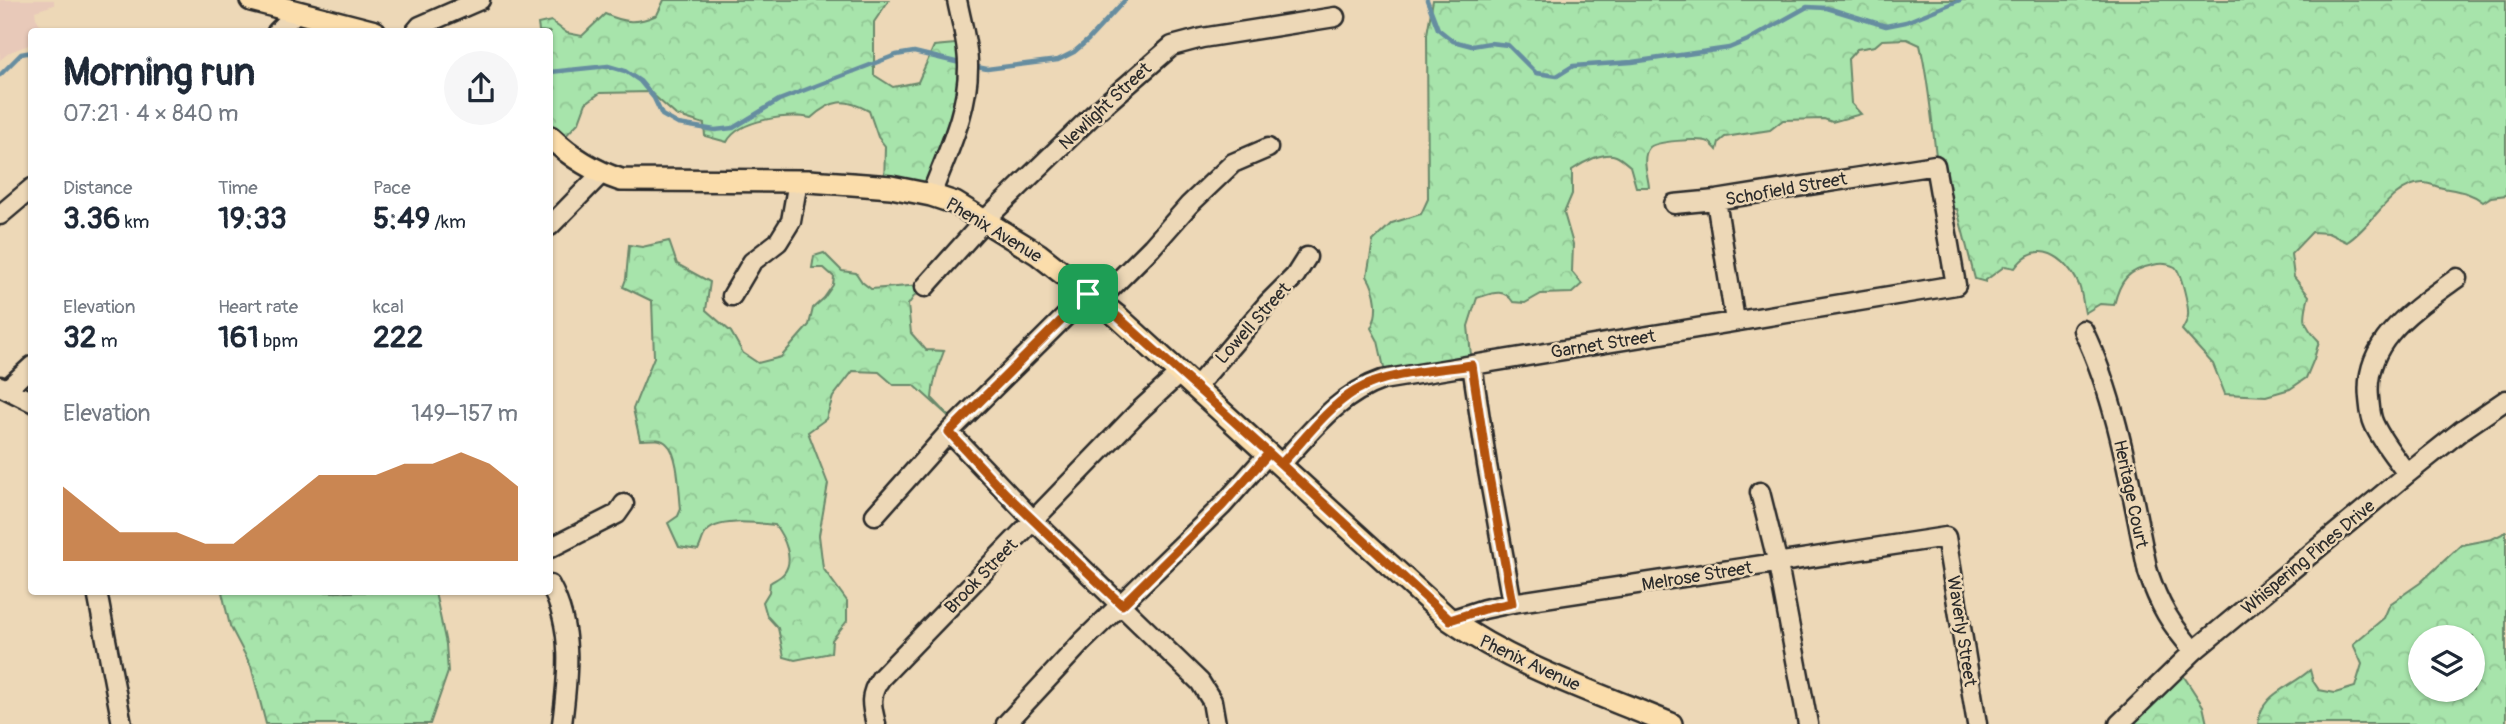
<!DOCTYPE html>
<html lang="en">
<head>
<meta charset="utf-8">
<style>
  :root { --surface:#fff; --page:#f6f6f7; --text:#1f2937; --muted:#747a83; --accent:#b45309 }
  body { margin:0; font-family:Pangolin,sans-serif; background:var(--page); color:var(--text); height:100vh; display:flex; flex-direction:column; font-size:26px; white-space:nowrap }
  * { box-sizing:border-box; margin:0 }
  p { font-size:23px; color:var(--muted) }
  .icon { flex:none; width:38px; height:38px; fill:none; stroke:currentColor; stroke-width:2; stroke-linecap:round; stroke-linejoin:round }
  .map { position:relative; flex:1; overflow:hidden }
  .sheet { position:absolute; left:28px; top:28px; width:525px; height:567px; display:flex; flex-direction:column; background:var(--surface); border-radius:7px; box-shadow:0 2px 5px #0004 }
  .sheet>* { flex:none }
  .fabs { position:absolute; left:2408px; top:625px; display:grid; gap:14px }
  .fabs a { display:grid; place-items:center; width:77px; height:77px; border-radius:50%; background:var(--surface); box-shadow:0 2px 5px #0004; font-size:35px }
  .pin { position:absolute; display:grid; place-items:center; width:60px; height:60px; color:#fff; margin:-30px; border-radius:14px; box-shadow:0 4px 10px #0006 }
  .round { display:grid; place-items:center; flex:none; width:74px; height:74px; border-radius:37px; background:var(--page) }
  .overview { display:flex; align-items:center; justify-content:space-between; height:119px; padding:0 35px }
  h1 { font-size:38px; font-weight:800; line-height:52px }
  .metrics { display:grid; grid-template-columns:repeat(3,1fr); gap:10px; height:119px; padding:7px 35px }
  .metrics div { display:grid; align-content:center }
  .metrics b { font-size:30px; font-weight:800 }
  .metrics small { font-size:19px; font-weight:400 }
  .metrics p { font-size:19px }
  .chart { height:196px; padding:14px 35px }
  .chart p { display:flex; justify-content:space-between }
  .chart svg { width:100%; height:126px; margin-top:7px; fill:var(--accent); opacity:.7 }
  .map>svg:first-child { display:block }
  .built { fill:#e8c9b9 }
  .forest { fill:url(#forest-crowns); stroke:#69886b; stroke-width:2; fill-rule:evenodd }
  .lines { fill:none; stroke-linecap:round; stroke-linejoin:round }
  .stream { stroke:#668da0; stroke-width:4.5 }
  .minor-casing { stroke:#2b2b2b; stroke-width:23 }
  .major-casing { stroke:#2b2b2b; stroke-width:26 }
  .minor { stroke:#edd8b7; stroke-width:18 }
  .major { stroke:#fbddab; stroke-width:21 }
  .route-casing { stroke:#fff; stroke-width:14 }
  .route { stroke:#b45309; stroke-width:9 }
  .labels { text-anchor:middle; stroke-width:5; stroke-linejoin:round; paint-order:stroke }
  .street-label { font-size:18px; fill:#2b2b2b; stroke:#edd8b7 }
</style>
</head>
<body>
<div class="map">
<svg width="2506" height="724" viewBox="0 0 2506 724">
  <defs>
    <pattern id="forest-crowns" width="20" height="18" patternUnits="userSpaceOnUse" patternTransform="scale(1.75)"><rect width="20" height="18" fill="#a7e4ab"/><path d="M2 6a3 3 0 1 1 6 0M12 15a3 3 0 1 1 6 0" fill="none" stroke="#90c493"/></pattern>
  </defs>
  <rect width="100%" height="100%" fill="#edd8b7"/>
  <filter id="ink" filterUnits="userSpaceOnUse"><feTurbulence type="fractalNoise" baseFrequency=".0143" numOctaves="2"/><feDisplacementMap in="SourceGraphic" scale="14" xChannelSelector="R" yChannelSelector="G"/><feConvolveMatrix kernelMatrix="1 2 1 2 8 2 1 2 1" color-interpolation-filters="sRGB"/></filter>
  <g filter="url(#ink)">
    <!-- built -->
    <path class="built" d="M0 0H54V5L35 11 36 18 43 29 32 32 31 44 10 52 0 60Z"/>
    <!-- forest -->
    <path class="forest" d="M664 0H889L874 22V75L893 87 918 82 934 46 966 43 970 66 934 192 884 187 885 146 878 137 869 111C845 98 832 99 811 118 788 114 739 119 727 142L705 136 704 124 676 115 650 92 600 93 586 103 579 122 560 142 550 134V32L539 31 538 24 551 21 567 33 582 36 605 14C626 23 636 24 657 15Z
      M1433 0H2506V195L2491 197 2483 202C2470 192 2459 191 2443 188 2436 187 2429 182 2422 183 2390 185 2373 226 2347 242L2328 233 2312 232 2291 254 2294 277 2309 296C2303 318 2302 324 2319 341L2314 359 2306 378 2290 389 2266 396 2225 394 2213 364 2182 330C2184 326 2188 320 2188 315 2189 307 2181 272 2175 267 2168 263 2160 263 2153 265 2128 270 2120 280 2114 305L2100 304 2085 313C2083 304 2082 293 2079 285 2066 256 2037 237 2015 268L2005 266 1986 280V282L1975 279 1957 209H1944C1933 155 1933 99 1920 45L1907 39 1882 40 1875 46 1857 49 1848 59 1851 103 1861 114 1832 122 1824 119 1783 120 1770 130 1725 137 1719 142 1717 150C1716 149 1710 142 1709 142 1700 138 1654 141 1649 148 1641 158 1648 175 1649 187H1636L1630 166C1626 163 1621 158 1616 156 1603 151 1582 163 1572 170V194L1564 213 1573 244 1572 272 1582 284 1572 293 1541 294 1525 303 1513 302C1503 287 1491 294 1477 298L1468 326 1472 365 1386 377 1378 341 1371 328C1380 312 1376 291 1367 276L1373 241 1392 223 1421 214 1428 199 1427 34Z
      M669 241 677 264 710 282 706 310 731 332 743 353 758 363 781 357 809 325 813 308 824 298 833 285 834 277 824 268H812L814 256 824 253 842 271 856 273 862 282 871 289 922 285 908 305 911 333 926 350 944 351C938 366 933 382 932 398L956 423 914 385H894L879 372 853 371 833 397 826 419 808 432 828 484 819 535 823 568 847 601V621L832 640 831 653 795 660 784 657 778 628 767 616 763 602 769 592 770 583C774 580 781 577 784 573 795 560 784 537 775 525 758 523 715 517 705 534 702 538 701 545 698 550L679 547 668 523 678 516 681 509C679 494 679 454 667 444 660 437 649 440 640 440L633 409 654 357 652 301 623 287 626 279 629 245 642 247Z
      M2506 532V724H2258C2261 693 2289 689 2310 670L2313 681 2319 690 2335 693 2355 687 2362 664 2353 644 2384 618 2390 604 2420 583 2461 545 2492 539ZM2473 637V690H2420V637Z
      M222 592H435L446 644 448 672 430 724H266L251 666 230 626Z
      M2179 669 2203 706 2207 724H2117Z"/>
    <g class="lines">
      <!-- stream -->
      <path class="stream" d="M1427 0 1438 29 1453 41 1472 46 1490 43 1508 45 1536 73 1557 76 1573 66 1632 62 1729 48 1748 40 1807 7 1827 8 1886 26 1906 22 1960 0
        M972 66 987 69 1058 60 1074 52 1088 40 1125 0
        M550 72 608 66 625 71 640 81 654 98 662 115 678 124 715 130 733 128 779 100 896 55 914 52 964 64
        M0 75 21 54 32 52"/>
      <defs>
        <path id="minor" d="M277 32 296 13
          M415 32 420 26 480 0
          M931 195C947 153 969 110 968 64 968 43 961 21 957 0
          M1716 200 1735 321
          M0 215 32 188
          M550 226 601 174
          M925 287 984 221 1093 115 1172 46 1202 38 1335 17
          M732 296 752 262 778 242 791 221 798 181
          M1097 302 1152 247 1189 205 1233 163 1268 148
          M2083 330C2119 405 2131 491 2148 572 2159 605 2171 625 2194 651
          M1472 365 1487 465 1512 603
          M0 386 32 402
          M1196 387 1268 303 1295 276 1307 257
          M7 389 32 366
          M949 432 1034 521 1200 682 1212 701 1216 724
          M1281 464C1312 431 1338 395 1382 380L1956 285 1935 165 1716 200 1674 204
          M2407 474C2396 458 2382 442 2374 424 2370 416 2370 407 2369 398 2363 340 2416 308 2457 278
          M1760 492 1778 564 1808 724
          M875 515 949 432 1088 294
          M550 548 617 514 624 504
          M550 585C574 628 568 677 562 724
          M97 592 122 724
          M1450 620 1484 609 1512 603 1946 537 1977 724
          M876 724C871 705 869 694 881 678L1139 411 1179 374
          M1006 724 1082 642 1222 506 1269 453
          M2119 724 2194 651 2407 474 2462 430 2506 400"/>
        <path id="major" d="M251 0 375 32
          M550 137C571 157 593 171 621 180L808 181 852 184 891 187 931 195 955 203 1038 254 1118 317 1450 620C1516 667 1597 693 1671 724"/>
      </defs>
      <!-- minor casing -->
      <use href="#minor" class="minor-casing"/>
      <!-- major casing -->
      <use href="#major" class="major-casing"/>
      <!-- minor -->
      <use href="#minor" class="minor"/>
      <!-- major -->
      <use href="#major" class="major"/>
    </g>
  </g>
  <g class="lines" filter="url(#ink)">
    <defs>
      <path id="route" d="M1088 294 1118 317 1269 453 1281 464 1450 620 1484 609 1512 603 1487 465 1472 365C1437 370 1384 373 1355 391 1326 409 1304 440 1281 464L1269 453 1222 506 1122 605 1005 493 949 432 1088 294"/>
    </defs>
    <!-- route casing -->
    <use href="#route" class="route-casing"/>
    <!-- route -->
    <use href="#route" class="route"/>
  </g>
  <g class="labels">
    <!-- street labels -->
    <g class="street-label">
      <text transform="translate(1105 106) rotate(-43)" y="6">Newlight Street</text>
      <text transform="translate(1786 189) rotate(-10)" y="6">Schofield Street</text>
      <text transform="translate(994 230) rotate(31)" y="6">Phenix Avenue</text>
      <text transform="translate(1253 323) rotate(-48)" y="6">Lowell Street</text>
      <text transform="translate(1603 344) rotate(-9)" y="6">Garnet Street</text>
      <text transform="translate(2131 494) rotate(78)" y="6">Heritage Court</text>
      <text transform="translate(2308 557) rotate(-40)" y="6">Whispering Pines Drive</text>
      <text transform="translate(981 576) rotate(-46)" y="6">Brook Street</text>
      <text transform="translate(1697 576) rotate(-9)" y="6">Melrose Street</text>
      <text transform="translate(1962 631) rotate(81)" y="6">Waverly Street</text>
      <text transform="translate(1530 663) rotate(25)" y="6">Phenix Avenue</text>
    </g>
  </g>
</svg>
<div class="fabs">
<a><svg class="icon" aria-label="layers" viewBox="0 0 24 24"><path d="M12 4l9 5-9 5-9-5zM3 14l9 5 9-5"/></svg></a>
</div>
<div class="pin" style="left:1088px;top:294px;background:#1e9e55"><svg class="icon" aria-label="arrive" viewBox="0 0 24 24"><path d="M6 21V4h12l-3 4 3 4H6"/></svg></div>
<section class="sheet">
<div class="overview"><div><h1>Morning run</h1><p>07:21 · 4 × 840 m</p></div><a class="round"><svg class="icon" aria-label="share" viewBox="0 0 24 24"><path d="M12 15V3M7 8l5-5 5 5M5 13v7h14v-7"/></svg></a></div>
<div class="metrics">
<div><p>Distance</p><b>3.36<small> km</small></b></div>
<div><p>Time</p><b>19:33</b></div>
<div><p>Pace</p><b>5:49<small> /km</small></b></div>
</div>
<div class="metrics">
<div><p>Elevation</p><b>32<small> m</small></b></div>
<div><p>Heart rate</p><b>161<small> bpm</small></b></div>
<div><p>kcal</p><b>222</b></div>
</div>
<div class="chart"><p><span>Elevation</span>149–157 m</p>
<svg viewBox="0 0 160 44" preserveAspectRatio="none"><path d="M0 44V18L10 26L20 34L30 34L40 34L50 38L60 38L70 30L80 22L90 14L100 14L110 14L120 10L130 10L140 6L150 10L160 18V44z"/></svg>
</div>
</section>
</div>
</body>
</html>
